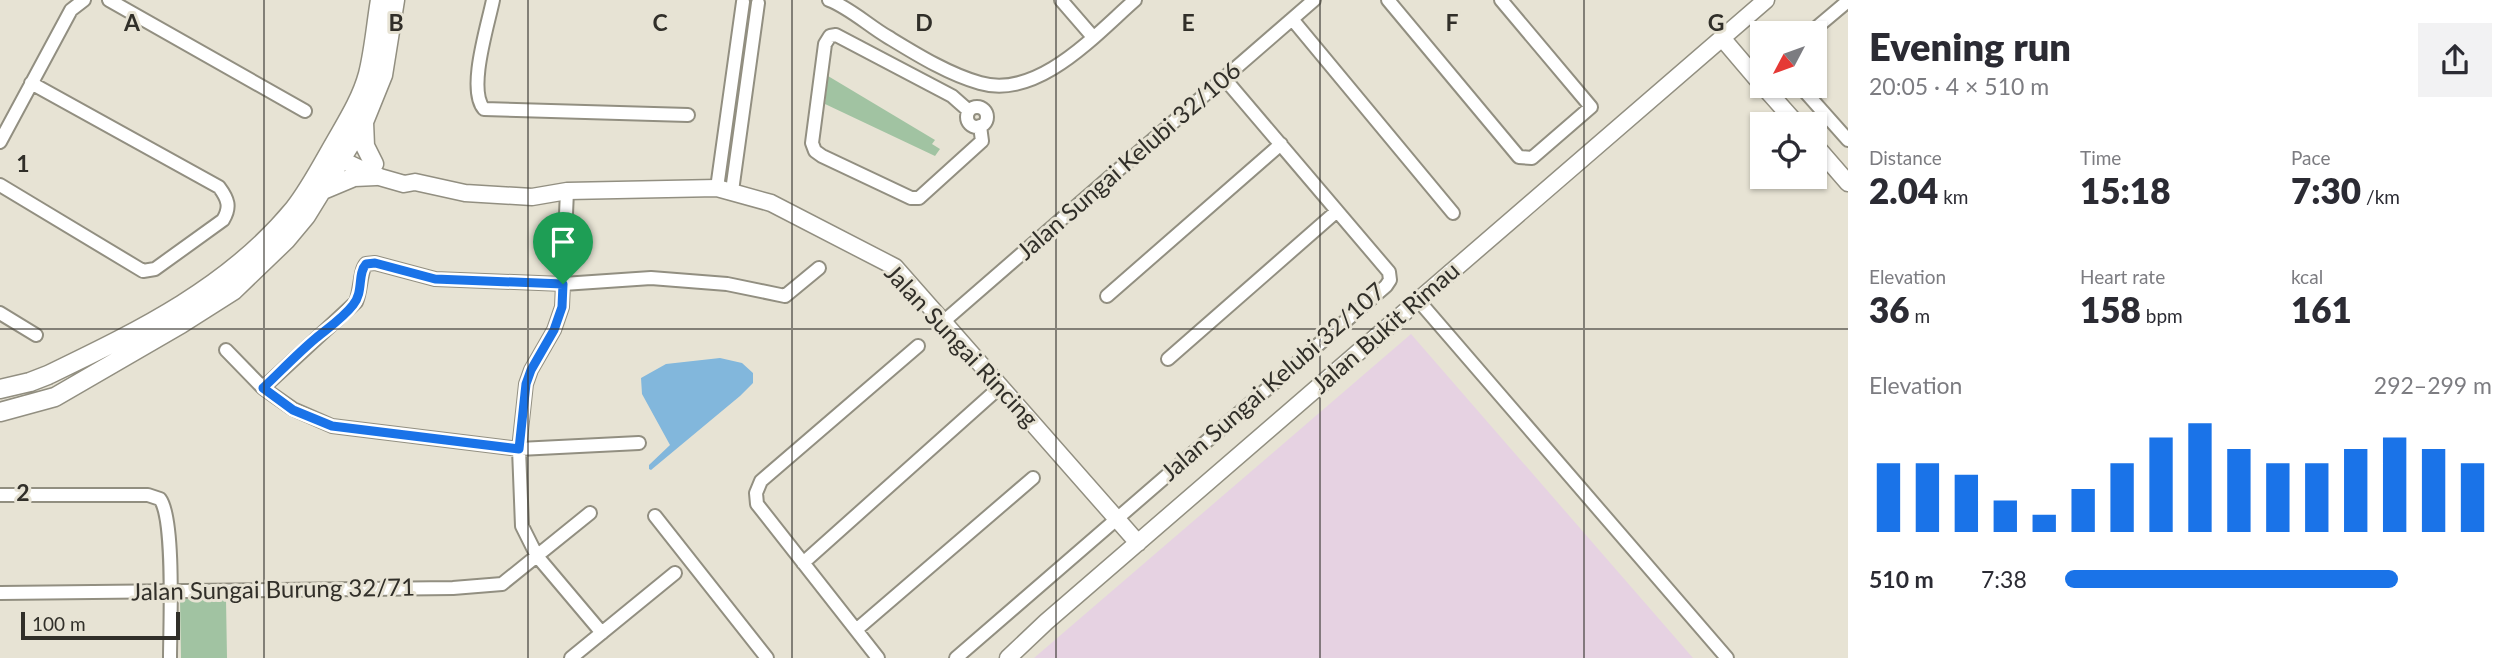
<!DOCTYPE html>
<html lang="en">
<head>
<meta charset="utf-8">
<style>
  :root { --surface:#fff; --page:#f2f2f3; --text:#2b2b33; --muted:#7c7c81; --accent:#1a73e8 }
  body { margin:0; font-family:Lato,sans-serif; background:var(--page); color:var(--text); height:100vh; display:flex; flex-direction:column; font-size:26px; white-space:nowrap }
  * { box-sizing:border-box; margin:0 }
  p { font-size:23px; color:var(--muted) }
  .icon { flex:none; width:38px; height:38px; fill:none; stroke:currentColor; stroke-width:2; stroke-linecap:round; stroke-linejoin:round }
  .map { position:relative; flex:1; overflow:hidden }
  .side { display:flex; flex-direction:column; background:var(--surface); width:665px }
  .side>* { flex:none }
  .needle { width:46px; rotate:229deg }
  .fabs { position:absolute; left:1750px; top:21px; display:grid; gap:14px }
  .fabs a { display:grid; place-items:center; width:77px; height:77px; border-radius:0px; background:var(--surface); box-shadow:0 2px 5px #0004; font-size:35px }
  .scale { position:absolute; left:21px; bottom:18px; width:159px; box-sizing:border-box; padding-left:7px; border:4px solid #312f29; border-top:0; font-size:19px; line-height:24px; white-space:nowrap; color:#312f29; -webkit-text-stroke:5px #e7e3d4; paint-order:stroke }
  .pin { position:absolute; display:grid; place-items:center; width:60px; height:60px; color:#fff; margin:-72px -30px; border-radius:50% 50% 50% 0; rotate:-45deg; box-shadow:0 0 7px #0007 }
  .pin .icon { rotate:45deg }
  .round { display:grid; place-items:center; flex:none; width:74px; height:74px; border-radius:0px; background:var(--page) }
  .summary { display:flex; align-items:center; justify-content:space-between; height:119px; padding:0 21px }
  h1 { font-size:38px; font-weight:800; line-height:52px }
  .metrics { display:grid; grid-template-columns:repeat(3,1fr); gap:10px; height:119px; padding:7px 21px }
  .metrics div { display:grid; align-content:center }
  .metrics b { font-size:35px; font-weight:800 }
  .metrics small { font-size:19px; font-weight:400 }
  .metrics p { font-size:19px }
  .chart { height:196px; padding:14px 21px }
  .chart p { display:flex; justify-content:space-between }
  .chart svg { width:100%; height:126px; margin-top:7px; stroke:var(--accent); stroke-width:6 }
  ul { padding:0 21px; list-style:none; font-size:23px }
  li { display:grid; grid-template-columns:112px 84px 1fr; align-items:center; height:52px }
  li i { height:18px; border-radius:9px; background:var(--accent) }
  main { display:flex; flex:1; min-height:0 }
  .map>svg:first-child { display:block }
  .industrial { fill:#e6d2e2 }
  .green { fill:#a1c3a2 }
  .water { fill:#82b7dc }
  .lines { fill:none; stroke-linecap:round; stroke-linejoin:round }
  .minor-casing { stroke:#928f81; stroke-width:16 }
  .tertiary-casing { stroke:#928f81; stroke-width:19 }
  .secondary-casing { stroke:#928f81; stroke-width:21 }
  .minor { stroke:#fff; stroke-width:12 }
  .tertiary { stroke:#fff; stroke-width:16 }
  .secondary { stroke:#fff; stroke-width:18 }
  .route-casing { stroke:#fff; stroke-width:14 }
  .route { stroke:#1a73e8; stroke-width:9 }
  .grid { fill:none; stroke:#312f29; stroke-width:2; stroke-opacity:0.55 }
  .labels { text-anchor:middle; stroke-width:6; stroke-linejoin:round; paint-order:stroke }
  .street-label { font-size:24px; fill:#312f29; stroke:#e7e3d4 }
  .grid-label { font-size:23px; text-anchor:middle; font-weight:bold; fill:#312f29; stroke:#e7e3d4; stroke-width:6; stroke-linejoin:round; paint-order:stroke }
</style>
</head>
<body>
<main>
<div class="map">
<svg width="1848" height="658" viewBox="0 0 1848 658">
  <rect width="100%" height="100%" fill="#e7e3d4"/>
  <!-- industrial -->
  <path class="industrial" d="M1411 334 1693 658H1034Z"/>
  <!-- green -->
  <path class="green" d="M828 76 935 140 932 144 940 149 935 156 825 104Z
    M180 599H226L227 658H181Z"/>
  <!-- water -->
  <path class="water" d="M720 358 742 363 753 373V383L740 396 651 470 649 469V465L670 445 642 394 641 378 666 364Z"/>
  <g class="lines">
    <defs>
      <path id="minor" d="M109 0 305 111
        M493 0C488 25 467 90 484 109L688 115
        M829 0C850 8 869 26 888 37 916 54 948 74 980 83 1038 100 1096 34 1135 0
        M1061 0 1093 37
        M1388 0 1519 157 1532 158 1591 107 1501 0
        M1292 19 1453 213
        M1810 33 1848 1
        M1800 86 1848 140
        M967 117a10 10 0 1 1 20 0a10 10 0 1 1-20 0Z
        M969 111 952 96 836 35 830 36 825 44 812 143 815 151 822 156 911 198H919L982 141 980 126
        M0 142 71 10 84 0
        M0 185 143 271 155 269 223 220C231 207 228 199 219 187L31 83
        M717 188 743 2
        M567 191 562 307 554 330 531 370 526 384 519 449 522 526 537 556 602 633
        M732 191 758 3
        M1107 296 1281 144
        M1418 300 1727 658
        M0 313 36 335
        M943 322 1314 0
        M226 350 263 388 293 409 332 426 519 449 639 443
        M1168 359 1337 211
        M263 388 356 302C361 290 360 271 366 264L375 263 435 279 563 284 651 278 727 284 785 296 819 268
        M0 495H148L160 499C175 519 170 628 170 658
        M655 516 767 658
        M803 563 1000 387
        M0 593 453 588 502 584 590 513
        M856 630 1033 478
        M571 658 675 573
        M878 658 757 504 756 493 761 481 918 346
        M956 658 1386 286 1390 280 1389 272 1224 78"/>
      <path id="tertiary" d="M1722 38 1762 85
        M1763 86 1797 124
        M1815 145 1848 183
        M331 155 376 176 404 184 415 182 465 193 532 197 567 191 717 188 771 203 895 267 1138 543
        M1008 658 1046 622 1766 0"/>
      <path id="secondary" d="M364 122 365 146 374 164
        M323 190 354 177 376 176
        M0 389 30 382 48 375C139 331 229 288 294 209 309 190 321 167 333 146 346 123 361 100 368 74 374 50 376 24 380 0
        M0 412 55 397 181 324 233 291 286 240 306 216 364 122 383 75 395 0"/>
    </defs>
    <!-- minor casing -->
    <use href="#minor" class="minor-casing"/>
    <!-- tertiary casing -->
    <use href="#tertiary" class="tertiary-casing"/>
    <!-- secondary casing -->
    <use href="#secondary" class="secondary-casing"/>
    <!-- minor -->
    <use href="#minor" class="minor"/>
    <!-- tertiary -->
    <use href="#tertiary" class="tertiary"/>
    <!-- secondary -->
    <use href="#secondary" class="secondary"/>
  </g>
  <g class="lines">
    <defs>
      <path id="route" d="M375 263 435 279 563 284 562 307 554 330 531 370 526 384 519 449 332 426 293 410 263 388C280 372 297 354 316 338 328 328 343 318 353 305 364 292 357 274 366 264Z"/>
    </defs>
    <!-- route casing -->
    <use href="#route" class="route-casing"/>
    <!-- route -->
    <use href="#route" class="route"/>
  </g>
  <!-- grid -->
  <path class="grid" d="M264 0V658M528 0V658M792 0V658M1056 0V658M1320 0V658M1584 0V658M0 329H1848"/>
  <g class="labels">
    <!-- street labels -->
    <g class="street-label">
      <text transform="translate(1129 161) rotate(-41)" y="8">Jalan Sungai Kelubi 32/106</text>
      <text transform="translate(1386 328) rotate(-41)" y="8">Jalan Bukit Rimau</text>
      <text transform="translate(961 346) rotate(47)" y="8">Jalan Sungai Rincing</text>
      <text transform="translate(1273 382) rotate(-41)" y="8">Jalan Sungai Kelubi 32/107</text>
      <text transform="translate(273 590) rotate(-1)" y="8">Jalan Sungai Burung 32/71</text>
    </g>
  </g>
  <g class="grid-label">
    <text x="132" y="31">A</text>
    <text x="396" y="31">B</text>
    <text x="660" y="31">C</text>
    <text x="924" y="31">D</text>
    <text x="1188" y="31">E</text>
    <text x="1452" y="31">F</text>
    <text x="1716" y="31">G</text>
    <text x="23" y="172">1</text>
    <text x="23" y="501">2</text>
  </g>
</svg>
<div class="fabs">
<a><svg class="needle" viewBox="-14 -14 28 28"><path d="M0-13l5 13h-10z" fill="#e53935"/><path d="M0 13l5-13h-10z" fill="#7c7c81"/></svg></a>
<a><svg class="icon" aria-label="locate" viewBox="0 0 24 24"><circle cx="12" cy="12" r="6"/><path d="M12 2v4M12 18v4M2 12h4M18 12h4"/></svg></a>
</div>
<div class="scale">100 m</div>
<div class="pin" style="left:563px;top:284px;background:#1e9e55"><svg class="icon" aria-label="arrive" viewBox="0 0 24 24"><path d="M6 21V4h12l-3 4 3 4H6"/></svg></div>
</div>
<section class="side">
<div class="summary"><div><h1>Evening run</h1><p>20:05 · 4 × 510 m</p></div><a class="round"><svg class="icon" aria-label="share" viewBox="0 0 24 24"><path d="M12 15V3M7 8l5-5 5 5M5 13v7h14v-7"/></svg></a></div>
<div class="metrics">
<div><p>Distance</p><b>2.04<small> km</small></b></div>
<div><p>Time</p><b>15:18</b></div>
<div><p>Pace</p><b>7:30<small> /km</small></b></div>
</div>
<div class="metrics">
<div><p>Elevation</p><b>36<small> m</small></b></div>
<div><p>Heart rate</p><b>158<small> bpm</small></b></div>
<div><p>kcal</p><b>161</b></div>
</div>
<div class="chart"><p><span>Elevation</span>292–299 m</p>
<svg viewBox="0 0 160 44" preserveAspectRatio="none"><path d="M5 44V20M15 44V20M25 44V24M35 44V33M45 44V38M55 44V29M65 44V20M75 44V11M85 44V6M95 44V15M105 44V20M115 44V20M125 44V15M135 44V11M145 44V15M155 44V20"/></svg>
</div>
<ul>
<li><b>510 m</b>7:38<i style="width:78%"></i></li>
</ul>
</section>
</main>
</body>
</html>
